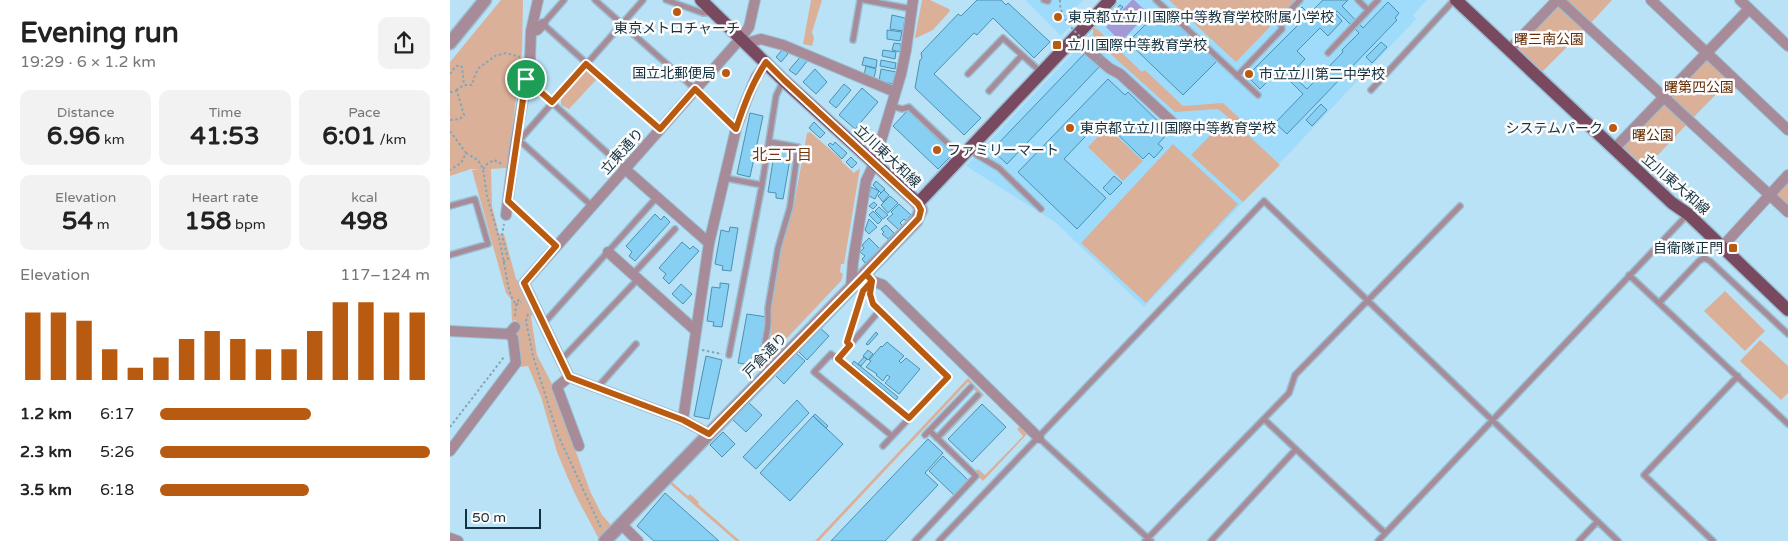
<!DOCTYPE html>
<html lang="en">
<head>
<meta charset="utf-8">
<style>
  :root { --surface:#fff; --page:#f2f2f2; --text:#222; --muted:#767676; --accent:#b95a11 }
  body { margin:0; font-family:"Varela Round","Noto Sans JP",sans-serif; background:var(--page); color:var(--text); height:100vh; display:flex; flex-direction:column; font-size:19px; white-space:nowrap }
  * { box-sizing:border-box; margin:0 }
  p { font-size:16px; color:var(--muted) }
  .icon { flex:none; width:28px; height:28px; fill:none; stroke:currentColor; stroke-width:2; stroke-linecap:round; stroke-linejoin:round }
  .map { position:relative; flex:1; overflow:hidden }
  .details { display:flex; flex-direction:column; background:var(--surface); width:450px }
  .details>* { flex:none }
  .scale { position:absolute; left:15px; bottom:12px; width:76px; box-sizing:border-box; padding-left:5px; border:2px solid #14313f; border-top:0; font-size:14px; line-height:18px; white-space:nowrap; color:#14313f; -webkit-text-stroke:4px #fcfcfc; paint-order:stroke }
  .pin { position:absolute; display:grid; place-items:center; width:42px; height:42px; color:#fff; margin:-21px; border:2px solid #fff; border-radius:50%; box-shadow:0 1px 5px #0007 }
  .round { display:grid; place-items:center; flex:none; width:52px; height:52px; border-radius:10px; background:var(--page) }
  .summary { display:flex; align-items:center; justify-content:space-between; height:85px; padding:0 20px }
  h1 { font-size:28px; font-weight:700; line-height:38px }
  .metrics { display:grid; grid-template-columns:repeat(3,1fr); gap:8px; height:85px; padding:5px 20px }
  .metrics div { display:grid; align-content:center; border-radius:10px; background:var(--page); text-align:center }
  .metrics b { font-size:25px; font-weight:700 }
  .metrics small { font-size:14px; font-weight:400 }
  .metrics p { font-size:14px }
  .chart { height:140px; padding:10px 20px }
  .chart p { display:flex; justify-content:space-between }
  .chart svg { width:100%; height:90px; margin-top:5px; stroke:var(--accent); stroke-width:6 }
  ul { padding:0 20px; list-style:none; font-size:16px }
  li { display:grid; grid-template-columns:80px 60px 1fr; align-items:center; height:38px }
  li i { height:12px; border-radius:6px; background:var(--accent) }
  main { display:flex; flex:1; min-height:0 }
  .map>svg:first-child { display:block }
  .built { fill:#9fdcfb }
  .green { fill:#dbb098 }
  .water { fill:#a299d5 }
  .building { fill:#87cff3; stroke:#4c91b1; fill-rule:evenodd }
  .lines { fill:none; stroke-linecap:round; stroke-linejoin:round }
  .service-casing { stroke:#99bfd2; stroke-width:8 }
  .minor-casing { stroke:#99bfd2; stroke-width:12 }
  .tertiary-casing { stroke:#99bfd2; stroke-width:15 }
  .primary-casing { stroke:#99bfd2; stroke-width:15 }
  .path { stroke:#81a6b8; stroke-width:2; stroke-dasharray:2.5 2.5; stroke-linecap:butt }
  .service { stroke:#a88b98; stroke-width:5 }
  .minor { stroke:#a88b98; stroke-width:10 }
  .tertiary { stroke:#a88b98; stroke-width:12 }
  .primary { stroke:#794960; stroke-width:12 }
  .path-bridge { stroke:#81a6b8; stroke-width:2; stroke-dasharray:2.5 2.5; stroke-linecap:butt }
  .route-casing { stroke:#fff; stroke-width:10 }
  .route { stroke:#b95a11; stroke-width:6 }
  .poi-dot { fill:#b95a11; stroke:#fcfcfc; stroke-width:2 }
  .labels { text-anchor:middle; stroke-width:5; stroke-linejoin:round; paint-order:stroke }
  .poi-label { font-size:14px; fill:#14313f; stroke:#fcfcfc; text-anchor:start }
  .park-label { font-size:14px; fill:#662e04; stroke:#fcfcfc }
  .street-label { font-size:14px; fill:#14313f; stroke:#fcfcfc }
  .neighbourhood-label { font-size:15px; fill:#74370b; stroke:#fcfcfc }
</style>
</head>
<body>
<main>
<section class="details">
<div class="summary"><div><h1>Evening run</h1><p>19:29 · 6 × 1.2 km</p></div><a class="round"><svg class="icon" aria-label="share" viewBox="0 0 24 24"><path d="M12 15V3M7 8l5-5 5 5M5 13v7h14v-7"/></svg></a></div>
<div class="metrics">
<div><p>Distance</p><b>6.96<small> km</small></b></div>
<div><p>Time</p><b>41:53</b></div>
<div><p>Pace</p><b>6:01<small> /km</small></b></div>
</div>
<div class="metrics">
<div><p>Elevation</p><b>54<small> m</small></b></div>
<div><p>Heart rate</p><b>158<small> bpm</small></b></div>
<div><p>kcal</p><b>498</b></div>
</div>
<div class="chart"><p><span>Elevation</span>117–124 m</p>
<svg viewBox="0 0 160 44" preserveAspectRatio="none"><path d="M5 44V11M15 44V11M25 44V15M35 44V29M45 44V38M55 44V33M65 44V24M75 44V20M85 44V24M95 44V29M105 44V29M115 44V20M125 44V6M135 44V6M145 44V11M155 44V11"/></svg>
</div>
<ul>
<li><b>1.2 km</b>6:17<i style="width:56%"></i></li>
<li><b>2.3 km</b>5:26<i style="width:100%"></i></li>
<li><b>3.5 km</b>6:18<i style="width:55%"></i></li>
</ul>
</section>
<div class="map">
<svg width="1338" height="541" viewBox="0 0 1338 541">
  <rect width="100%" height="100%" fill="#bae2f7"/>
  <!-- built -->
  <path class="built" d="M575 0H633L619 14 626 20 611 36Z
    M670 0H977L963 15 966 19 694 307 605 222 516 166 643 32V27Z"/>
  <!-- green -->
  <path class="green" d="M51 0H73L72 51 57 168 41 169 42 206 49 234H54L66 279 73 287 84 311 81 317 87 355 101 382 140 491 152 515 162 526 150 541 126 496 117 476 107 452 91 397 78 366 71 367 66 320 62 321 61 299 56 293 22 170 29 169H21L0 176V62Z
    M361 0H372L362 32 364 38 362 46 353 44Z
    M472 0H480L499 9 500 11 483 30 466 38 465 37Z
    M719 0H846L786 62Z
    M1110 0H1162L1138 26Z
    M1109 2 1136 28 1088 76 1061 50Z
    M643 27 647 29 692 72 695 70 733 106 773 103 798 126 794 131 830 165 793 202 741 155 778 117 768 109 725 112 643 38Z
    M1257 54 1282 78 1239 122 1215 99Z
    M136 69 146 80 119 109 111 105V96Z
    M1213 100 1238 123 1191 173 1165 149Z
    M657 127 693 161 673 181 638 147Z
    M360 132 391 159 392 162 404 173 410 168 394 264H391L390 272 393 274 391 281 320 356 317 354 322 324 321 309 333 239 344 205 357 133Z
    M723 144 788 204 696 303 631 243Z
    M1338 178V208L1323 194Z
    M1275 291 1315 331 1295 351 1254 311Z
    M1310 340 1338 366V393L1331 400 1290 361Z
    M518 378 534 395 491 440 490 438 531 394 529 392 527 393 518 382 369 541H365Z
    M569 427H572L578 433 533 481 524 472 528 469 535 475 573 436 567 429Z
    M222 482 238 496 240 494 249 502 248 504 290 541H286L220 484Z"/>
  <!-- water -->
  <path class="water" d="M682 0H684L698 13 671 42 656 27Z"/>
  <!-- building -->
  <path class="building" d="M527 0H551L556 5 558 3 600 42 584 58 543 18 527 35 524 33 484 74 531 118 514 135 465 88 470 60 472 58 471 53 508 14 511 16Z
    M873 0H898L892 6 913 28 938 2 949 13 945 18 947 20 837 134 825 123 853 94 829 70 810 89 797 76 850 23 843 16 852 7 859 14ZM887 11 909 33 892 50 893 52 857 89 841 74 855 59 847 51 870 28 878 36 892 21 885 13Z
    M670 5 673 7 664 17 661 14Z
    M712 8 767 61 733 95 678 42Z
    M442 15 455 18 453 31 440 29Z
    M437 30 452 32 450 41 437 39Z
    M931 42 937 47 922 63 916 57Z
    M444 43 451 44 450 52 442 50Z
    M333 49 338 54 331 62 326 57Z
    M433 50 446 52 445 59 432 56Z
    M636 52 650 66 557 164 542 150Z
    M352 55 358 60 346 75 339 70Z
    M414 57 427 60 426 68 412 65Z
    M431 60 446 63 445 69 430 66Z
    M416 66 426 69 424 78 414 75Z
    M365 69 377 82 366 94 353 82Z
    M431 69 446 72 443 84 429 81Z
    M658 79 675 95 678 92 719 132 708 144 713 148 704 158 699 153 693 159 652 119 614 159 656 198 627 229 568 172Z
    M394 84 401 90 386 108 379 102Z
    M412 88 428 102 405 129 389 115Z
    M871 104 877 110 862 126 856 120Z
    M458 110 503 154 488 169 443 126Z
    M300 113 313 116 300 177 287 174Z
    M364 122 375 133 370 138 359 128Z
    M385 142 397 153 392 159 378 145 380 143 383 145Z
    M333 146 342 148 333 199 326 198V193L318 192 325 149 332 150Z
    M401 157 407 163 402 168 396 162Z
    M664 176 672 183 660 195 653 188Z
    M426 181 435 189 431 193 423 185Z
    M421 187 429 191 425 199 419 196Z
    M434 190 439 195 433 202 428 196Z
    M440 196 448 203 438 213 431 205Z
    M424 202 427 205 423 209 419 206Z
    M449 204 461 215 456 221 454 219 450 223 453 226 449 230 437 219 443 214 441 212Z
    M429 207 438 215 433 219 425 211Z
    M423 211 432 220 428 224 419 215Z
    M205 214 211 220 214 216 220 222 185 261 179 256 182 252 176 246Z
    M419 219 427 227 419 234 415 230Z
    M436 225 444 233 438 239 432 234 434 232 431 229Z
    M280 227 288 228 281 271 272 270 273 266 265 264 271 230 279 232Z
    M419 238 430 249 415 263 412 259 415 256 410 252 414 248 412 245Z
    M232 242 240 249 243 246 249 251 219 284 213 278 216 274 209 268Z
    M270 283 279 284 272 327 263 326 264 322 257 321 262 287 270 288Z
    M231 284 242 294 233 304 222 294Z
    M297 314 317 317 307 366 288 363Z
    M369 327 379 336 357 360 347 350Z
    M426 332 428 334 418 345 416 344Z
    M437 342 454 356 449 361 451 363 456 358 470 369 449 394 435 383 440 377 437 375 433 381 426 375 427 374 416 367 421 361 419 360 431 346 432 347Z
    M418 350 423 354 418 360 413 356Z
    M346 353 355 361 334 384 325 375Z
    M256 356 272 360 259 419 244 416Z
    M414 357 417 359 411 366 408 364Z
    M404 361 448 397 446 400 402 364Z
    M347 400 359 413 306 469 293 457Z
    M298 402 312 415 296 432 282 419Z
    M532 404 556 427 522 462 498 439Z
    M365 414 378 426 376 428 363 416Z
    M363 416 393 444 340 501 310 473Z
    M273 432 285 444 272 457 260 445Z
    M478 439 493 453 475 473 488 485 435 541H381Z
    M493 456 518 480 504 495 479 471Z
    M215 493 269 541H204L187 526Z"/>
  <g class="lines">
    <defs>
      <path id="service" d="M114 0 93 24 210 129
        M145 0 245 89 286 129
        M216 0 253 13H261
        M414 0 462 9
        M594 0 598 1
        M706 0 808 95
        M908 0 918 10
        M403 40 410 0
        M878 53 928 0
        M518 74 553 38 591 72
        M787 76 832 29 830 21 850 0
        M77 80 175 169
        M921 90 1004 0
        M539 91 572 55
        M442 106 452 109 459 107 511 156
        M69 140 142 206
        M320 142 348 147 340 207 328 248 318 308V325L312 360 320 371
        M67 143 193 0
        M519 148 527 155 549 168 591 209
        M275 178 312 185
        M0 206 25 199 38 244 0 255
        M183 274 225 229
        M1179 275 1338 424
        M422 281 420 294 423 304 498 377 433 446
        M1209 303 1249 261 1254 258 1260 261 1338 334
        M94 323 207 197
        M400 345 397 342 413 291 422 281
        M279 355 312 185 326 96 333 81
        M388 359 430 310
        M111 360 188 279
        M147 388 186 344
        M814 419 935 533
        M475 435 521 387
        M442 436 364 372 381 354 459 418
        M487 438 528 395
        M589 438 701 541
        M465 541 526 476 480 431
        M489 541 814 201 1168 541
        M695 541 839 393 845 375 1010 206
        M761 541 846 449
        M928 541 1238 214
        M1129 541 1147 522
        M1263 541 1194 475 1288 376"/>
      <path id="minor" d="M1109 0 1338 212
        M1201 0 1338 130
        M1290 0 1338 46
        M81 31 87 30 93 24
        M624 38 659 68 670 74 723 123
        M297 43 311 39 333 45 445 92
        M1059 50 1107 0
        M1164 149 1299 9
        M175 169 259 243
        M56 215 65 145 80 59 81 31 88 0
        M1272 247 1338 175
        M158 252 245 330
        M416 274 422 281 433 285 589 438
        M401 288 403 262 416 181 424 164 451 74 456 50 463 0
        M0 331 59 334 65 327
        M119 377 107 387 129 446
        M233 420 259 243 286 129 296 101 306 77 317 62
        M259 434 233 420 119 377 74 283 291 38 299 27 305 0
        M0 451 66 363 63 338 59 334
        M171 524 188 541
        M0 538 8 541"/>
      <path id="tertiary" d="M0 43 35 0
        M155 541 466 221 471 210 468 203"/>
      <path id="primary" d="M251 0 333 80 468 203 660 0
        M1006 0 1222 203 1238 214 1338 310"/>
    </defs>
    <!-- service casing -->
    <use href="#service" class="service-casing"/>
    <!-- minor casing -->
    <use href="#minor" class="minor-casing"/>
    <!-- tertiary casing -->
    <use href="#tertiary" class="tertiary-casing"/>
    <!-- primary casing -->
    <use href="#primary" class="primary-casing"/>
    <!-- path -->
    <path class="path" d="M0 74 5 67 9 65 12 67 14 85
      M6 90 14 85H22L25 75 29 68 45 56 56 53 70 57
      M0 92 7 91 14 115 10 119 0 120
      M0 131 16 153 11 163 0 170
      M16 153 28 160 33 169 37 196 50 242 58 285 61 296 66 305 71 302
      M33 169 37 164 44 160 52 164
      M1229 196 1239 186
      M67 209 100 240
      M53 262 58 259 52 235 54 224
      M78 314 76 321 83 356 108 435 151 528
      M65 316 66 305 70 297
      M252 350 272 354
      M0 427 54 357"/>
    <!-- service -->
    <use href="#service" class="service"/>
    <!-- minor -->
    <use href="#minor" class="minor"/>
    <!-- tertiary -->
    <use href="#tertiary" class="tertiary"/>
    <!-- primary -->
    <use href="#primary" class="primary"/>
    <!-- path-bridge -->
    <path class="path-bridge" d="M610 0C608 23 639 43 654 58
      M646 62 652 56"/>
  </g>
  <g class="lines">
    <defs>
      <path id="route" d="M76 79 58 201 106 246 74 283 119 377 233 420 259 434 416 274 422 281 413 291 397 342 400 345 388 359 459 418 498 377 423 304 420 294 422 281 416 274 469 218 471 210 468 204 334 80 316 62C302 83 294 105 286 129L245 89 210 129 136 64 102 102 76 79"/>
    </defs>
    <!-- route casing -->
    <use href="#route" class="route-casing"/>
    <!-- route -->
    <use href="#route" class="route"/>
  </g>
  <!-- markers -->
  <g class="poi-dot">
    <circle cx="227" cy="12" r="5"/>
    <circle cx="608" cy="17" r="5"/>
    <rect x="602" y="40" width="10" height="10" rx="2.5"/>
    <circle cx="276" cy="73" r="5"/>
    <circle cx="799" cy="74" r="5"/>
    <circle cx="620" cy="128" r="5"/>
    <circle cx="1163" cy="128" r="5"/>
    <circle cx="487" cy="150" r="5"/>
    <rect x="1278" y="243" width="10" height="10" rx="2.5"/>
  </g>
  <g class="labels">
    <!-- poi labels -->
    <g class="poi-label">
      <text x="618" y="22">東京都立立川国際中等教育学校附属小学校</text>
      <text x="227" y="33" text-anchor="middle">東京メトロチャーチ</text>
      <text x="617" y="50">立川国際中等教育学校</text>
      <text x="266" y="78" text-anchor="end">国立北郵便局</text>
      <text x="809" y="79">市立立川第二中学校</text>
      <text x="630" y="133">東京都立立川国際中等教育学校</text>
      <text x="1153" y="133" text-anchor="end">システムパーク</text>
      <text x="497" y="155">ファミリーマート</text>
      <text x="1273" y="253" text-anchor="end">自衛隊正門</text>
    </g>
    <!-- park labels -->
    <g class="park-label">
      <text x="1099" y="44">曙三南公園</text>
      <text x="1249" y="92">曙第四公園</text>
      <text x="1203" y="140">曙公園</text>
    </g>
    <!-- street labels -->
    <g class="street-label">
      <text transform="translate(172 151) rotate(-48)" y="5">立東通り</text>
      <text transform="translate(438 156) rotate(43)" y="5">立川東大和線</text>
      <text transform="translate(1226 184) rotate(41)" y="5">立川東大和線</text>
      <text transform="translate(315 355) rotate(-46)" y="5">戸倉通り</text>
    </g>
    <!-- neighbourhood labels -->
    <g class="neighbourhood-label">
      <text x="332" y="160">北三丁目</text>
    </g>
  </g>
</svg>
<div class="scale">50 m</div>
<div class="pin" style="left:76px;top:79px;background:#1e9e55"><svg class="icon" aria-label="arrive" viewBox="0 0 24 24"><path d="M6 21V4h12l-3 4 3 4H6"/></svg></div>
</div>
</main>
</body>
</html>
